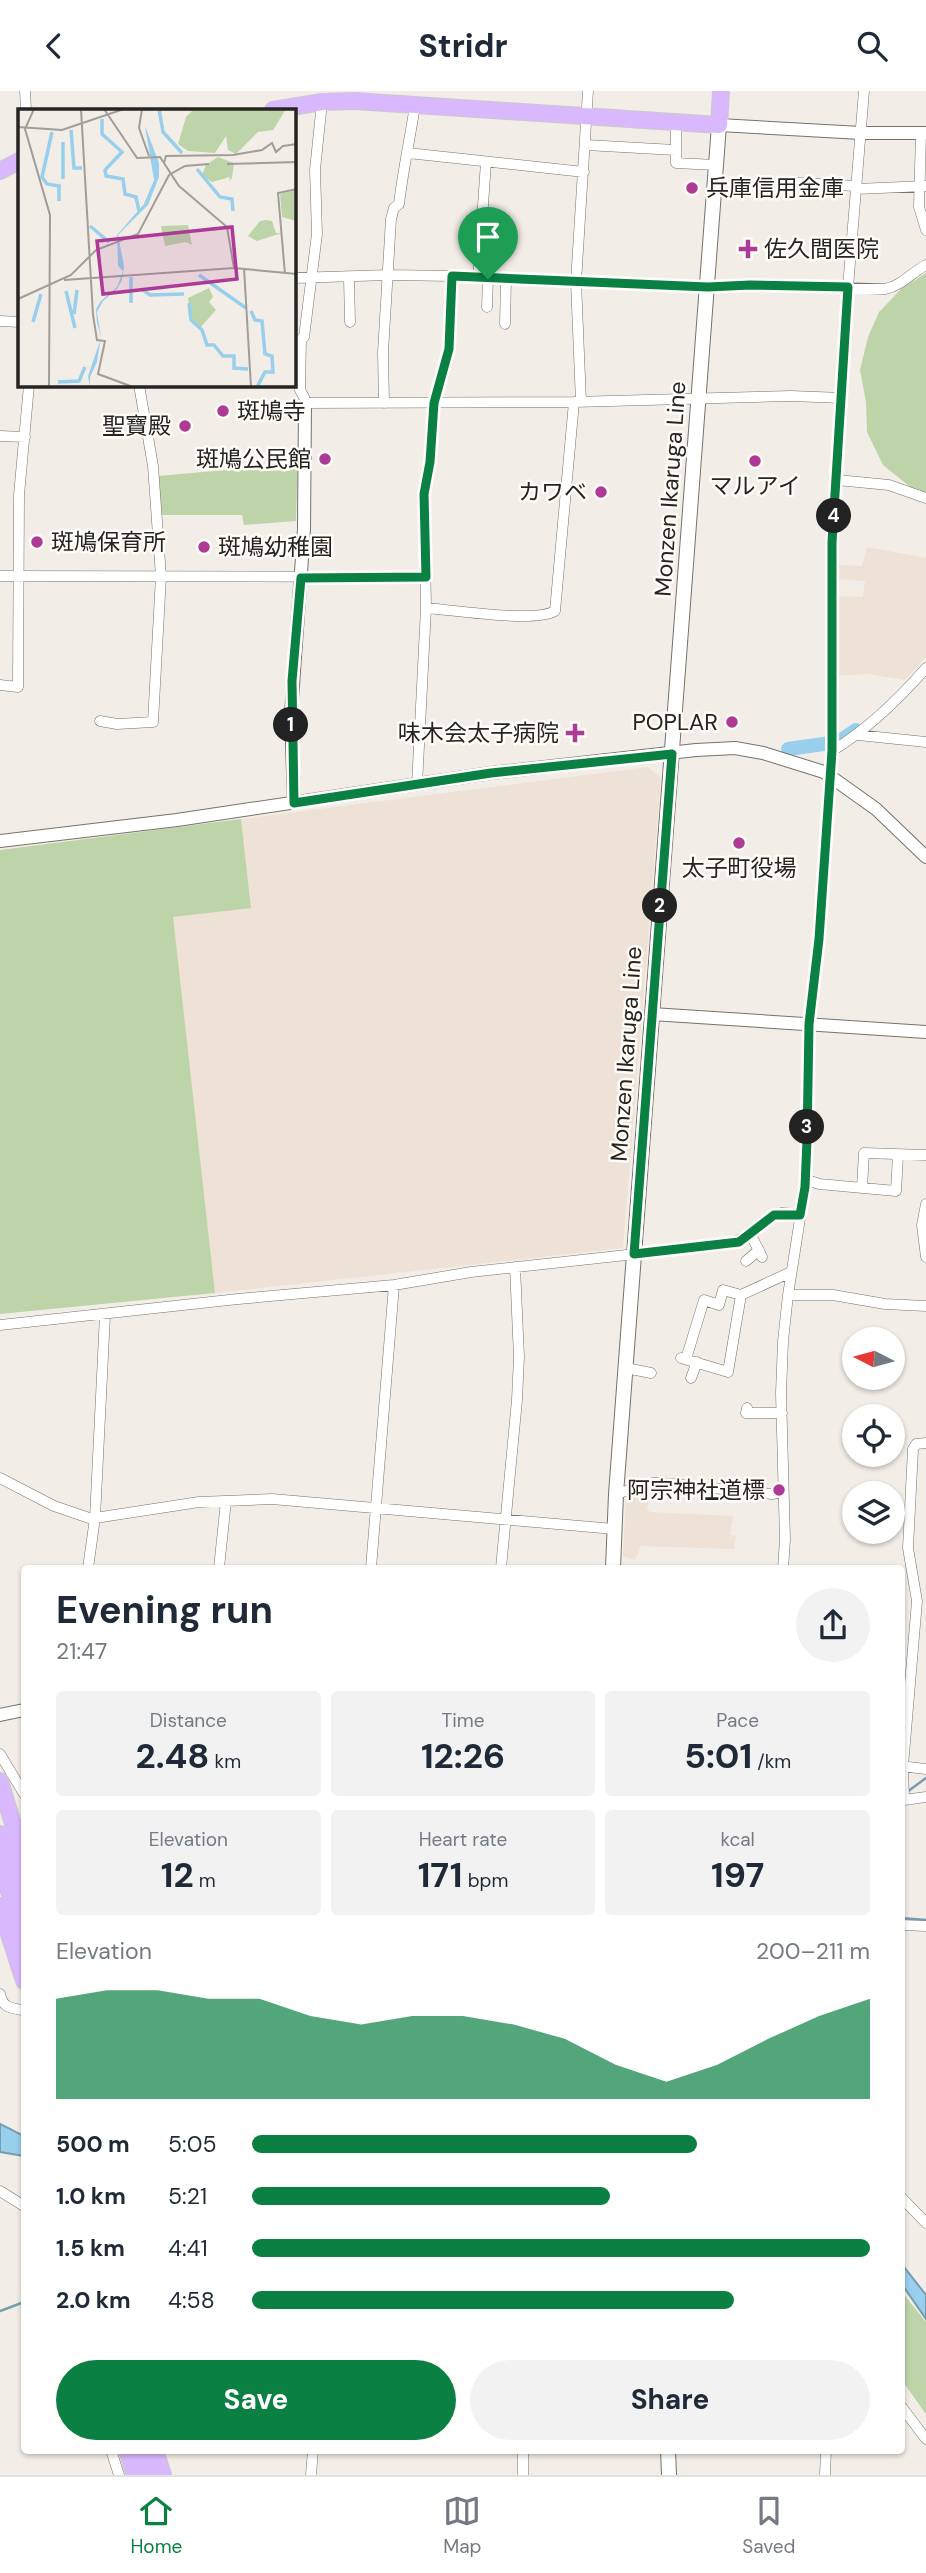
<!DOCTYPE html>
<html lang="en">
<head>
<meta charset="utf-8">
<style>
  :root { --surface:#fff; --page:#f2f2f3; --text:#1f2937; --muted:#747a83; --line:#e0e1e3; --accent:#0b8043 }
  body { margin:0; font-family:"DM Sans","Noto Sans JP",sans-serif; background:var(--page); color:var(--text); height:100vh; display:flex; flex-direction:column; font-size:26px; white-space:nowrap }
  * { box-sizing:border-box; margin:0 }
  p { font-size:23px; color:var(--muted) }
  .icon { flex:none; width:38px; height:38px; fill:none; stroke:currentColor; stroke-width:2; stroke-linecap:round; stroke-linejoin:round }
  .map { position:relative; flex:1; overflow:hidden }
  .sheet { position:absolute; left:21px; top:1474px; width:884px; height:889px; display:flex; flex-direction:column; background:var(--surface); border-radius:7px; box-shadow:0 2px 5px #0004 }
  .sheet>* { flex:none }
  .needle { width:46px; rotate:276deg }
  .fabs { position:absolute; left:842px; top:1236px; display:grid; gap:14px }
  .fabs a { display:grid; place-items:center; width:63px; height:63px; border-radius:50%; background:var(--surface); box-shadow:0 2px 5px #0004; font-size:35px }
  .pin { position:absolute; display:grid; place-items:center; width:60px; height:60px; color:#fff; margin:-72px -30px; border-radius:50% 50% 50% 0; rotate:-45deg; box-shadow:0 0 7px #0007 }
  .pin .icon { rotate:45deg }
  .km { position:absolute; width:35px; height:35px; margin:-18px; border-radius:50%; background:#222; color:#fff; font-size:19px; line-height:35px; text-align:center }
  .round { display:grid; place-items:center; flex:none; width:74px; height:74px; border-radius:37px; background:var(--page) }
  .head { display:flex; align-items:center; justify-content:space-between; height:119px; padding:0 35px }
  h1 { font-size:38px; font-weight:700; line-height:52px }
  .metrics { display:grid; grid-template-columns:repeat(3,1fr); gap:10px; height:119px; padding:7px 35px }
  .metrics div { display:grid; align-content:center; border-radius:7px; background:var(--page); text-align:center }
  .metrics b { font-size:35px; font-weight:700 }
  .metrics small { font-size:19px; font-weight:400 }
  .metrics p { font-size:19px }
  .chart { height:196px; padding:14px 35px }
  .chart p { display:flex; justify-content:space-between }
  .chart svg { width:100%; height:126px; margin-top:7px; fill:var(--accent); opacity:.7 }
  .cta { display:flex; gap:14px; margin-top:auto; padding:14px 35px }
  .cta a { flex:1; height:80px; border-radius:42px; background:var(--accent); color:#fff; font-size:28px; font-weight:700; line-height:80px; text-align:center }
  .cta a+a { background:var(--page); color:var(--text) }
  ul { padding:0 35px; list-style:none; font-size:23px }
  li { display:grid; grid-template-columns:112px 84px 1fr; align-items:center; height:52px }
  li i { height:18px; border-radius:9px; background:var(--accent) }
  header { display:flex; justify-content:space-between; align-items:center; height:91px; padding:0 35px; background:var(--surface); font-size:32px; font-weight:700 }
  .tab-bar { display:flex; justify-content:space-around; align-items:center; height:98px; border-top:2px solid var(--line); background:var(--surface); font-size:19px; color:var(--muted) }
  .tab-bar a { display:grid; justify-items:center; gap:4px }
  .tab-bar .on { color:var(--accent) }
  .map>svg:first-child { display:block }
  .built { fill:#ede2d5 }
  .green { fill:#bdd4a9 }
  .water { fill:#98cfed; stroke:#769cb0; stroke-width:2 }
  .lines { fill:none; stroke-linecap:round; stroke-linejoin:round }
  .stream { stroke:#769cb0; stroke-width:2.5 }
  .river { stroke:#98cfed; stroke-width:14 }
  .minor-casing { stroke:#77726c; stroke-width:11 }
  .tertiary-casing { stroke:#77726c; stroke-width:14 }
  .secondary-casing { stroke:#77726c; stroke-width:16 }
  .trunk-casing { stroke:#cbcaca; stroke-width:18 }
  .minor { stroke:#fff; stroke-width:10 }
  .tertiary { stroke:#fff; stroke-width:12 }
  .secondary { stroke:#fff; stroke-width:14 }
  .trunk { stroke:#dab8fe; stroke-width:16 }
  .route-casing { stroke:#fff; stroke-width:14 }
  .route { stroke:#0b8043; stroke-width:9 }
  .poi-dot { fill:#ad3b95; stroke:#fffbf7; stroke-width:2.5 }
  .labels { text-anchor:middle; stroke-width:5; stroke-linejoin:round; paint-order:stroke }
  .poi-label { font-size:23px; fill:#262422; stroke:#fffbf7; text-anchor:end }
  .street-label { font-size:23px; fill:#262422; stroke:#fffbf7 }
  .inset-river { fill:none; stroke:#98cfed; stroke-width:3.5 }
  .inset-road { fill:none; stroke:#a19d98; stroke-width:2 }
  .view { fill:#ad3b95; fill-opacity:0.15; stroke:#ad3b95; stroke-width:3.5 }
  .inset-edge { fill:none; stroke:#262422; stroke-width:3.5 }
</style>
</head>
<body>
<header><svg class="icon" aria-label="back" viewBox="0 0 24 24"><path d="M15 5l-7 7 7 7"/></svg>Stridr<svg class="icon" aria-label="search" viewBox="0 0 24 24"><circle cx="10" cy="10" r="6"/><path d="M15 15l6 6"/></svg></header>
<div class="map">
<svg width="926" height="2384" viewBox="0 0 926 2384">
  <rect width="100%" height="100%" fill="#f3ede7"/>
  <!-- built -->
  <path class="built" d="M867 456 926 467V566L905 589 868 583 834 585 835 509 843 505 863 506 865 490 836 488V474L862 475Z
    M648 676 661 687 623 1157 215 1202 172 826 251 816 241 728Z
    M648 1396 650 1405 647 1418 650 1421 733 1425 730 1444 736 1445 734 1458 641 1455 635 1469 623 1465 626 1404Z"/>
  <!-- green -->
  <path class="green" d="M926 182V403L914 399 883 374 867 341 866 311 860 279 868 246 879 221 902 197Z
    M290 364 298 366 296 430 244 434 242 424H161L158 385 237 378 238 373 242 372 251 379 289 380Z
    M241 728 251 817 173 826 215 1202 0 1223V759Z
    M901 2200 926 2231V2323L901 2288Z"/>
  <!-- water -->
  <path class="water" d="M0 2033 24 2045V2065L0 2061Z
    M901 2172 926 2204V2228L901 2192Z"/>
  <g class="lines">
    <!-- stream -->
    <path class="stream" d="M907 1701 926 1687
      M901 1827 926 1829
      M24 2121V2158
      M0 2220 24 2211"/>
    <!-- river -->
    <path class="river" d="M788 658 838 651 856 639"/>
    <defs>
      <path id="minor" d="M25 0 26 19
        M322 11 315 79 317 143 304 246 301 248 300 299 304 306 305 312 574 311 791 305 842 307
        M676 31V72L716 74
        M921 42 919 116 926 139
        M586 54 675 59
        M408 62 584 81
        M799 92 856 95
        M856 98 926 95
        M294 187 388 184 452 185 708 196 750 194 885 198C901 195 911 182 926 174
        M349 187 350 231
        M478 187 486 71
        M487 216 488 188
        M0 230 19 231
        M505 233 506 189
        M581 311 576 191 588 0
        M384 312 383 261 391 128 394 117 399 113C403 79 410 48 415 14
        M0 345 25 346
        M837 389 889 394 926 407
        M0 485 426 486
        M426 517C453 519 535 532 555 520L574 311
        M0 594 18 596 19 404 29 294
        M100 630 117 633 153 631 161 485 153 375 139 294
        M858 644 926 651
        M832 660C868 638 898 609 926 577
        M417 694 426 517 424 403 430 371 434 312 449 258 452 185
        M805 1088 819 1093 896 1100 898 1064
        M862 1097 864 1062 926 1064
        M926 1113 922 1134 926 1166
        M750 1142 762 1166
        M746 1170 759 1159
        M788 1204H833L885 1213 926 1215
        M0 1234 238 1208 394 1194 471 1181 727 1153C750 1149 762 1124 782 1122 788 1122 794 1123 800 1124
        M681 1267 728 1281 741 1204
        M686 1268 704 1209 719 1214 723 1199 741 1204 791 1181
        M626 1277 651 1282
        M691 1287 697 1271
        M747 1317 746 1322H782
        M0 1387 54 1415 95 1429
        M616 1403 653 1392H662L772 1403 783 1401
        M95 1427 199 1411 272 1408 614 1438
        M88 1477 95 1427 105 1224
        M219 1477 226 1410
        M371 1477 394 1194
        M501 1477 517 1309 519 1266 515 1176
        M783 1477 785 1449 781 1302 783 1250 788 1204 805 1096 809 933 819 848 832 660V451L848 196 864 0
        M0 1663 24 1703
        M901 1675 926 1678
        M901 1709H904L903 1675 917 1510 908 1457 913 1358 916 1353 926 1352
        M904 1709 926 1706
        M901 1834 926 1835
        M0 1903C3 1916 9 1917 22 1919
        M0 2100 24 2115
        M901 2106 926 2132
        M901 2315 926 2348
        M111 2359 119 2384
        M311 2384 313 2359
        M523 2384V2359
        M825 2384 826 2359"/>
      <path id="tertiary" d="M719 34 861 42H926
        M294 712 291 623 304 438 305 312
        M0 750 177 729 491 682 696 659 735 657 763 662 824 681 876 718 926 766
        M652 923 926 941
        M0 1624 24 1619"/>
      <path id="secondary" d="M613 1477 616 1403 719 34
        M668 2359 669 2384"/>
      <path id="trunk" d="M273 19 322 11 355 10 719 34 721 0
        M0 80 19 70
        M0 1690 24 1769
        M0 1743 24 1809
        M0 1778 10 1803 24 1866
        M0 1815 24 1890
        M127 2359 135 2384
        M141 2359 149 2384
        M155 2359 163 2384"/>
    </defs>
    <!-- minor casing -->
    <use href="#minor" class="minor-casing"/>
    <!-- tertiary casing -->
    <use href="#tertiary" class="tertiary-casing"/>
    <!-- secondary casing -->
    <use href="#secondary" class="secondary-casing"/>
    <!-- trunk casing -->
    <use href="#trunk" class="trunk-casing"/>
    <!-- minor -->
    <use href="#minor" class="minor"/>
    <!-- tertiary -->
    <use href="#tertiary" class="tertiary"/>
    <!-- secondary -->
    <use href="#secondary" class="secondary"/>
    <!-- trunk -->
    <use href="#trunk" class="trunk"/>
  </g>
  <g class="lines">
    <defs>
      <path id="route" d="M452 185 708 196 750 194 848 196 832 451V660L819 848 809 933 807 1049 805 1096 800 1124H774L739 1151 634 1163 672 663 491 682 294 712 292 590 301 487 426 486 424 403 430 371 434 312 449 258Z"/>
    </defs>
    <!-- route casing -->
    <use href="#route" class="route-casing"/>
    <!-- route -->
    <use href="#route" class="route"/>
  </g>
  <!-- markers -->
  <g class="poi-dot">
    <circle cx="692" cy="97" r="7"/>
    <path d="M744.5 147.5h7v7h7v7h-7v7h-7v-7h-7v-7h7z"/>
    <circle cx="223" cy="320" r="7"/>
    <circle cx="185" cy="335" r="7"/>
    <circle cx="325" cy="368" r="7"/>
    <circle cx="755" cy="370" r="7"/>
    <circle cx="601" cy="401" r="7"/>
    <circle cx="37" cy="451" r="7"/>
    <circle cx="204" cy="456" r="7"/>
    <circle cx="732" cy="631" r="7"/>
    <path d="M571.5 631.5h7v7h7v7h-7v7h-7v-7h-7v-7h7z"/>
    <circle cx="739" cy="752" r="7"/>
    <circle cx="779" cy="1399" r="7"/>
  </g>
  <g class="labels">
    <!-- poi labels -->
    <g class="poi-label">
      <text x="706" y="105" text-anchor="start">兵庫信用金庫</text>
      <text x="764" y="166" text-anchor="start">佐久間医院</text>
      <text x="237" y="328" text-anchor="start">斑鳩寺</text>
      <text x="171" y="343">聖寶殿</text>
      <text x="311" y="376">斑鳩公民館</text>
      <text x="755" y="403" text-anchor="middle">マルアイ</text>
      <text x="587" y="409">カワベ</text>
      <text x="51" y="459" text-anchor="start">斑鳩保育所</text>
      <text x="218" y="464" text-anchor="start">斑鳩幼稚園</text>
      <text x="718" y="639">POPLAR</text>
      <text x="559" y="650">味木会太子病院</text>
      <text x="739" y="785" text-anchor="middle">太子町役場</text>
      <text x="765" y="1407">阿宗神社道標</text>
    </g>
    <!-- street labels -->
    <g class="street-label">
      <text transform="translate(670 398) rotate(-86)" y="8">Monzen Ikaruga Line</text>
      <text transform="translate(626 963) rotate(-86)" y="8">Monzen Ikaruga Line</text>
    </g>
  </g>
  <!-- overview -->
  <g transform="translate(18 18)">
    <rect width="278" height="278" fill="#f3ede7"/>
    <path d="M176 0H268L255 21 240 23 218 45 210 41 208 27 197 44 170 42 160 35 168 8ZM200 48 216 54 214 69 211 72 212 68 194 73 184 66 188 56ZM278 81V112L264 108 262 85ZM248 111 254 112 258 124H264L239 132 230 127 242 112ZM170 116 174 136 168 133 147 137 143 117ZM191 179 195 188 191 193 198 201 181 220 173 209 170 189Z" fill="#bdd4a9"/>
    <path d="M127 17 141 54V68L130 96 100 126 106 157 104 171 99 180 85 192 79 203 83 228 79 253 72 268V278L70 267 83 229 79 213 78 201 79 198 83 192 99 178 105 162 100 157 99 126 126 95 136 71Z" fill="#98cfed"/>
    <path class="inset-river" d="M141 0 145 23 164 44M84 10V25L104 43 87 61 88 67 105 70 107 85 118 88 121 102M53 21 56 59H64M34 23 24 68 29 75 41 77V92M179 60 202 88 214 90 215 102M45 70V33M72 117 91 133M181 166 228 199M125 181 132 186 166 185M48 182 57 219M113 194V168M171 194 173 211 184 221 189 236H196L205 247H216V259L230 260M233 202 237 211 244 212 247 245 254 247 255 263H247L239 278M56 205 59 181M15 213 23 185M40 273 61 272 67 258"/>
    <path class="inset-road" d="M16 0 7 20 32 106 31 278M63 0 75 206 79 231 87 232 80 265 115 278M86 0 119 49 142 48 161 77 209 118 216 159 279 165M124 0 121 19 131 47M0 18 44 21 106 0M146 54 148 47 215 46 244 41 254 34 258 43 265 37 279 35M209 55 279 53M226 159 233 278M267 165 260 84 279 80M46 171 216 159M0 190 53 166 78 141 120 125 151 66 167 57 191 55"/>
    <path class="view" d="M214 118 219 170 85 185 79 132Z"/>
    <rect width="278" height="278" class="inset-edge"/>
  </g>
</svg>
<div class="fabs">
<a><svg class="needle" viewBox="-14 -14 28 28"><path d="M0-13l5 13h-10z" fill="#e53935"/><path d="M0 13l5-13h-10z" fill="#747a83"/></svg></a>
<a><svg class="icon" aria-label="locate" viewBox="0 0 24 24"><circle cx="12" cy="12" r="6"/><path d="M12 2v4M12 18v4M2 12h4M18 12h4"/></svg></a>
<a><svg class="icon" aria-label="layers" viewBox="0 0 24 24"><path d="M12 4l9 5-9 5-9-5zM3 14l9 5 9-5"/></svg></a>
</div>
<div class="pin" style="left:488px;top:188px;background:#1e9e55"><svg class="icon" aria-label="arrive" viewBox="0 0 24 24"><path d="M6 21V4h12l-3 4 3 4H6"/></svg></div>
<b class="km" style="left:291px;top:634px">1</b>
<b class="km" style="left:660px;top:815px">2</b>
<b class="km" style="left:807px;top:1036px">3</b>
<b class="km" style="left:834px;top:425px">4</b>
<section class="sheet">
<div class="head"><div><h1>Evening run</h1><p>21:47</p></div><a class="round"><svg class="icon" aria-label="share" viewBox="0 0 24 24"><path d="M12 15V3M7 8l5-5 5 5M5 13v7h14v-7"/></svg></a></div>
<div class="metrics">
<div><p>Distance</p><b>2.48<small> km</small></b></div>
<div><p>Time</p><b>12:26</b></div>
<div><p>Pace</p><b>5:01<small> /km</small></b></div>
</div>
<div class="metrics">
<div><p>Elevation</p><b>12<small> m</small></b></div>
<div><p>Heart rate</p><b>171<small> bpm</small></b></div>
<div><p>kcal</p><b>197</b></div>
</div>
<div class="chart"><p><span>Elevation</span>200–211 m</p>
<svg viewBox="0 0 160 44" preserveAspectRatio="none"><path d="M0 44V9L10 6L20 6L30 9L40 9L50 15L60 18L70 15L80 15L90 18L100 23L110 32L120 38L130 32L140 23L150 15L160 9V44z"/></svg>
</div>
<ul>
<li><b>500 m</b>5:05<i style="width:72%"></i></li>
<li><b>1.0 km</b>5:21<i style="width:58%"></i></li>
<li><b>1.5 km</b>4:41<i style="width:100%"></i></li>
<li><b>2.0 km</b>4:58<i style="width:78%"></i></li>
</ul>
<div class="cta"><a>Save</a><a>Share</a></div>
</section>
</div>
<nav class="tab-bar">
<a class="on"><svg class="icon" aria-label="home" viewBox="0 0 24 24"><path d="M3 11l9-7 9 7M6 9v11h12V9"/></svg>Home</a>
<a><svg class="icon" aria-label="map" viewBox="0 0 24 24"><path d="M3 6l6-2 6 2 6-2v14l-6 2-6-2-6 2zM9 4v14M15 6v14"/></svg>Map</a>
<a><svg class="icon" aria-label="saved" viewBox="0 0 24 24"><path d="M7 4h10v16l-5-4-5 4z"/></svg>Saved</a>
</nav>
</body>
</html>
